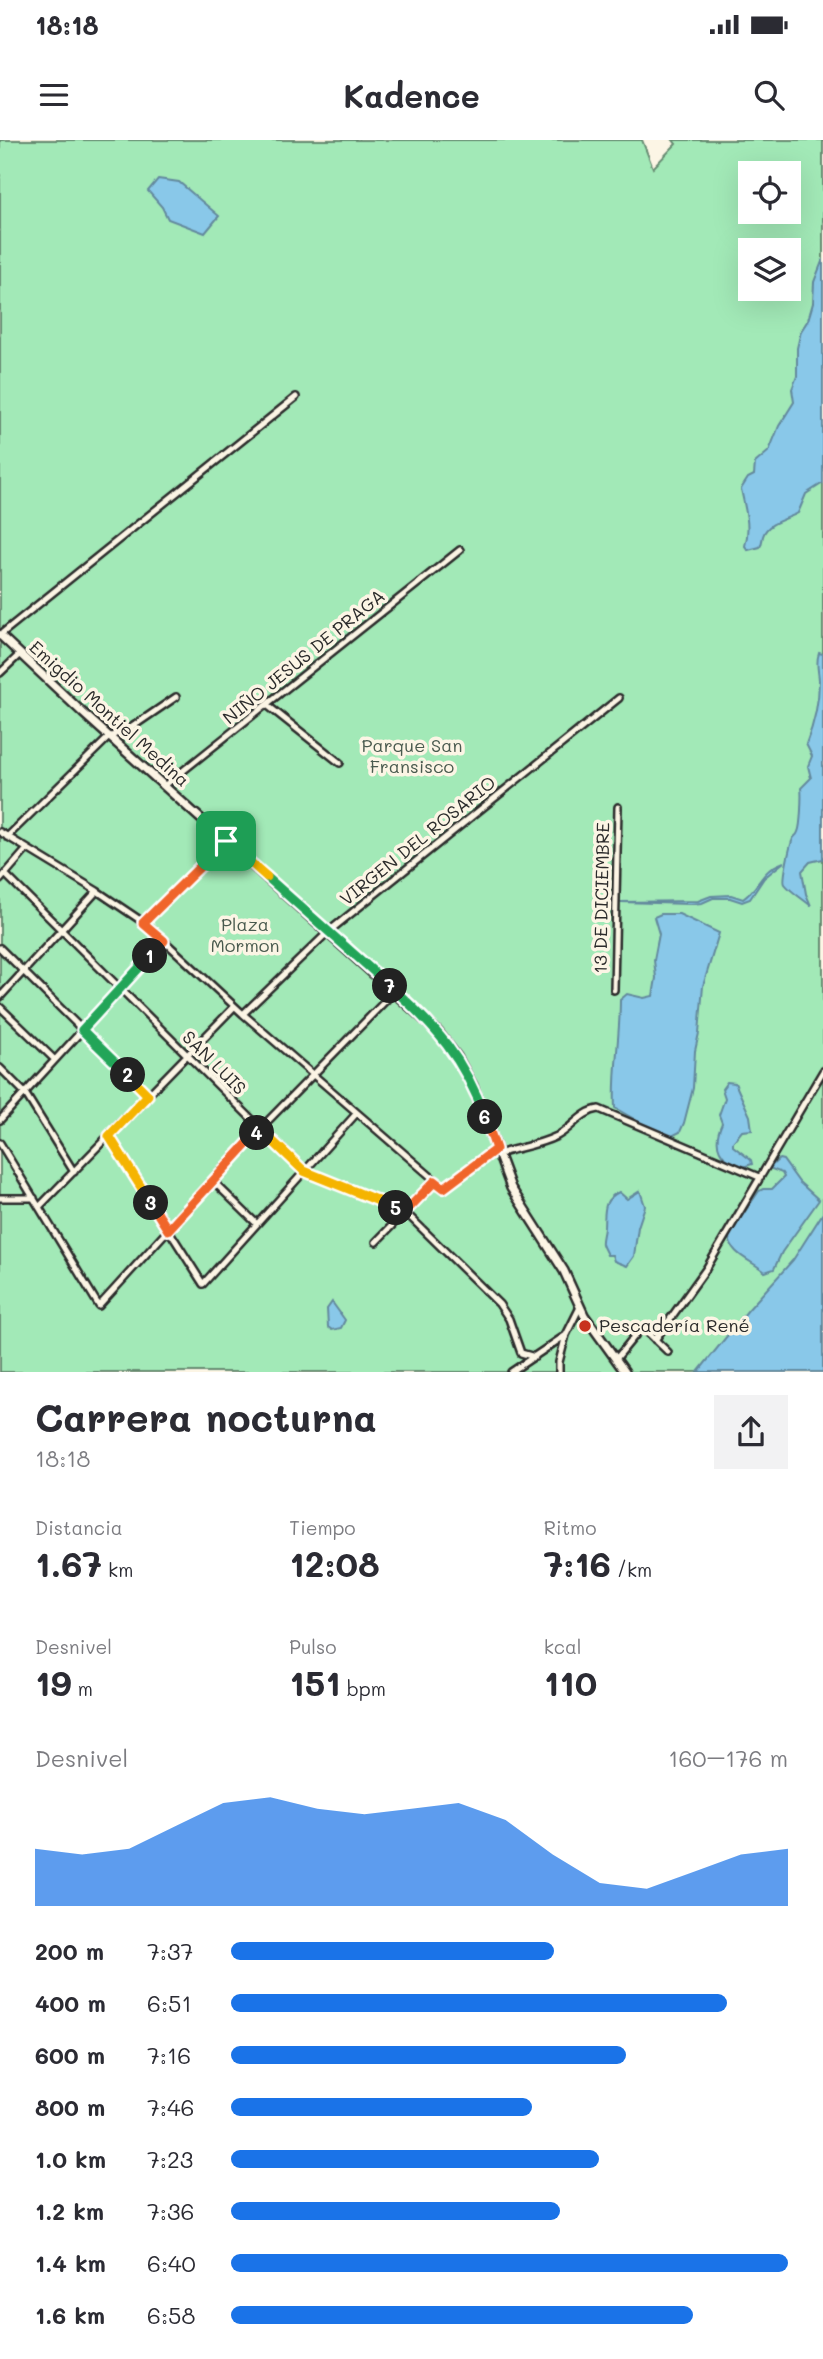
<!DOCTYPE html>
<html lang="es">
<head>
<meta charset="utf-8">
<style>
  :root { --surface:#fff; --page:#f2f2f3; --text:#2b2b33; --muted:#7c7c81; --accent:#1a73e8 }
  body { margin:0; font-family:Mali,sans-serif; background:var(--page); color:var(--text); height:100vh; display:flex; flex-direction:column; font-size:26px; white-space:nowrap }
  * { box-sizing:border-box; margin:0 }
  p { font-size:23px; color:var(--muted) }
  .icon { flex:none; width:38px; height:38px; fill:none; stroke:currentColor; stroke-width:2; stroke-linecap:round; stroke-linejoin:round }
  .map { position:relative; height:1232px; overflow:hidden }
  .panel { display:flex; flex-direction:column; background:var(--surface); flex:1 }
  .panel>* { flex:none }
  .buttons { position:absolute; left:738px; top:21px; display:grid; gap:14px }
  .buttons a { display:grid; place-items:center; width:63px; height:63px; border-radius:0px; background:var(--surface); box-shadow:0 7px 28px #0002; font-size:35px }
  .pin { position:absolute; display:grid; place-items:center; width:60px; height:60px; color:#fff; margin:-30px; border-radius:14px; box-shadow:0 4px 10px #0006 }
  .km { position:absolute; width:35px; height:35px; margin:-18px; border-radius:50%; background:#222; color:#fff; font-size:19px; line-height:35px; text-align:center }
  .round { display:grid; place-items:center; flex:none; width:74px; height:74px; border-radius:0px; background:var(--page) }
  .head { display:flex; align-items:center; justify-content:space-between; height:119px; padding:0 35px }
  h1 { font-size:38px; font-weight:700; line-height:52px }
  .stats { display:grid; grid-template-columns:repeat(3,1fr); gap:10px; height:119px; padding:7px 35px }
  .stats div { display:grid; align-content:center }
  .stats b { font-size:35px; font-weight:700 }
  .stats small { font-size:19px; font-weight:400 }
  .stats p { font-size:19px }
  .chart { height:196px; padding:14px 35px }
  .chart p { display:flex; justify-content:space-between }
  .chart svg { width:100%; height:126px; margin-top:7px; fill:var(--accent); opacity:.7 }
  ul { padding:0 35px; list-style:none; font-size:23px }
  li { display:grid; grid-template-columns:112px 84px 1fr; align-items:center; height:52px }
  li i { height:18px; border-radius:9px; background:var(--accent) }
  .status { display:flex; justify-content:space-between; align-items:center; height:49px; padding:0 35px; background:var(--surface); direction:ltr }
  .status svg { height:19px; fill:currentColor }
  header { display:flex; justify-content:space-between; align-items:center; height:91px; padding:0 35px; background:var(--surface); font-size:32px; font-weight:700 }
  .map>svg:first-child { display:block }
  .green { fill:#a2e9b7; stroke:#668a71; stroke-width:2; fill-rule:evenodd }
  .water { fill:#89c8e9; stroke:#63899d; stroke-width:2 }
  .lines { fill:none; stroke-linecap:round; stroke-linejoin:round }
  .minor-casing { stroke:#2b2b2b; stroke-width:10 }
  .major-casing { stroke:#2b2b2b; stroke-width:12 }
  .minor { stroke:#fcf5e5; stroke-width:5 }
  .major { stroke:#fcf5e5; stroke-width:7 }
  .split-1-casing { stroke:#fff; stroke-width:14 }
  .split-2-casing { stroke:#fff; stroke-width:14 }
  .split-3-casing { stroke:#fff; stroke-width:14 }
  .split-4-casing { stroke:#fff; stroke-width:14 }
  .split-5-casing { stroke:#fff; stroke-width:14 }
  .split-6-casing { stroke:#fff; stroke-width:14 }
  .split-7-casing { stroke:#fff; stroke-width:14 }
  .split-8-casing { stroke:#fff; stroke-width:14 }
  .split-9-casing { stroke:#fff; stroke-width:14 }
  .split-1 { stroke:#f0652b; stroke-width:9 }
  .split-2 { stroke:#22a559; stroke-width:9 }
  .split-3 { stroke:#f5b400; stroke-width:9 }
  .split-4 { stroke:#f0652b; stroke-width:9 }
  .split-5 { stroke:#f5b400; stroke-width:9 }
  .split-6 { stroke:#f0652b; stroke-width:9 }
  .split-7 { stroke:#22a559; stroke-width:9 }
  .split-8 { stroke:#22a559; stroke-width:9 }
  .split-9 { stroke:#f5b400; stroke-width:9 }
  .poi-dot { fill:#c8321e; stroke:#fcf5e5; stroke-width:2.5 }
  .labels { text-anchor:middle; stroke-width:7; stroke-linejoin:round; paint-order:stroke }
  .street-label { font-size:18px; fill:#2b2b2b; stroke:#fcf5e5 }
  .park-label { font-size:18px; fill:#495a4e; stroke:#fcf5e5 }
  .poi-label { font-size:18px; fill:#2b2b2b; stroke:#fcf5e5; text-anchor:start }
</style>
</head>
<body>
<div class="status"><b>18:18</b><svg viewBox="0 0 49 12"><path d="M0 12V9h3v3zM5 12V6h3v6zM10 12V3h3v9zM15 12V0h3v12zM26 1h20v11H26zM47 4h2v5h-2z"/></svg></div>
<header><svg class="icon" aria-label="menu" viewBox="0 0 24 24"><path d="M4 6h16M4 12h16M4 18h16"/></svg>Kadence<svg class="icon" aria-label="search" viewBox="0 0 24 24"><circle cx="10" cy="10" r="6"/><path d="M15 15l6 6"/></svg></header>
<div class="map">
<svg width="823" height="1232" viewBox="0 0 823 1232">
  <rect width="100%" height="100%" fill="#fcf5e5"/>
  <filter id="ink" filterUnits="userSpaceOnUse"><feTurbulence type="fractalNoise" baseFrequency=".0143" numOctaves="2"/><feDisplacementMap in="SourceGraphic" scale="14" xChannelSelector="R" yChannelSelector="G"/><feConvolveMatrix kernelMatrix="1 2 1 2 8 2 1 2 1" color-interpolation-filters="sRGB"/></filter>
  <g filter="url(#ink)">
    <!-- green -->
    <path class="green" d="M0 0H642L653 28 676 4 673 0H823V1165L752 1232H0ZM751 33H789V72H751ZM751 110H789V149H751Z"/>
    <!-- water -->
    <path class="water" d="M158 39 179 42 219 76 205 93 168 79 162 67 148 51Z
      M823 119V343L806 354 798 373C788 379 767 382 763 396 762 400 762 404 760 407L748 410 745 406C751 386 745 369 741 349L748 338 754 335 755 323 769 311 779 286 794 262 792 249 797 236V208L801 191 808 180 813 163 814 142Z
      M819 513 823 514V719L810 722 802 731 806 754 811 766C803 759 791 752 785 744 782 740 790 707 792 701 794 694 796 698 798 692 801 686 802 654 801 648L811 638 808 626 812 616 806 604C814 584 819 563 819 541 819 531 815 524 819 513Z
      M784 722 764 738 750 759 742 762 730 758H713L702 763 690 764 621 762 698 761 711 756 731 755 743 759C762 745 759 731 784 722Z
      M661 774H679L719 793 703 846 699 893 695 911 693 948 684 983 680 992 672 996 662 995 615 968C613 932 620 896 620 860L627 854 644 858 653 856 656 838 654 820 659 794 654 777Z
      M727 942 735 943 750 976 752 990 742 991 733 1002V1006L751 1020 752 1024 743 1027C719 1020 712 1005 722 983L719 975 725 958 722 949Z
      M779 1019 783 1020 799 1042 819 1060 782 1112 774 1129 765 1132C753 1121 728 1114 729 1095L759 1051 763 1049H772L784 1037 782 1033 769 1028Z
      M640 1051 645 1066 638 1087 634 1116 627 1126 614 1121 612 1115H607C606 1112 603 1108 602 1104 601 1100 604 1092 604 1087 605 1071 602 1060 619 1052L627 1059Z
      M823 1073V1232H698L748 1170 793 1120Z
      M332 1162 345 1180 341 1188 332 1190 328 1187 327 1169Z"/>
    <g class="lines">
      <defs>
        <path id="minor" d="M0 495 296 257
          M0 533 20 514
          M267 565 340 623
          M164 646 460 410
          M0 692 97 751 146 784 243 874 444 1048 496 1009
          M7 697 109 597 132 587 176 557
          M5 734 304 1031 405 1072 499 1164 509 1179 521 1213 535 1217
          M0 740 27 709
          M143 783 226 701
          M0 808 148 955
          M614 850 618 667
          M0 857 97 751
          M0 867 55 920
          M243 874 328 792 619 558
          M0 928 25 953 74 1032
          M0 980 164 801
          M109 996 203 1144 356 974
          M0 1003 99 1166 260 989 395 851
          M498 1014C517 1008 539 1005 557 996 572 988 582 971 599 969L759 1037
          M213 1041 257 1084
          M0 1058H34
          M39 1067 234 867
          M376 1102 435 1041
          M655 1200 706 1129 823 931
          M616 1219 642 1187 668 1212
          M511 1232 566 1195 580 1167
          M559 1232V1222L566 1195"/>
        <path id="major" d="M0 495 83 573 438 892 457 917 473 946 511 1048 564 1131 584 1175 625 1232"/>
      </defs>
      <!-- minor casing -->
      <use href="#minor" class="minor-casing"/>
      <!-- major casing -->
      <use href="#major" class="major-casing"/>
      <!-- minor -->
      <use href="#minor" class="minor"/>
      <!-- major -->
      <use href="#major" class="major"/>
    </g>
  </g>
  <g class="lines" filter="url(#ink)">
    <defs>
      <path id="split-1" d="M150 816 164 801 143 783 226 701"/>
      <path id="split-2" d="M128 935 82 890 150 816"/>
      <path id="split-3" d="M128 935 148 955 109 996 151 1063"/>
      <path id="split-4" d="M151 1063 168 1090 257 993"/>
      <path id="split-5" d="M257 993 260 989 304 1031 396 1068"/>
      <path id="split-6" d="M396 1068 405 1072 435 1041 444 1048 496 1009 485 977"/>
      <path id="split-7" d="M390 846C436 887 464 918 485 977"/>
      <path id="split-8" d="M267 737 390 846"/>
      <path id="split-9" d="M226 701 267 737"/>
    </defs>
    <!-- split-1 casing -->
    <use href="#split-1" class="split-1-casing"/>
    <!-- split-2 casing -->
    <use href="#split-2" class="split-2-casing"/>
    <!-- split-3 casing -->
    <use href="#split-3" class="split-3-casing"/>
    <!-- split-4 casing -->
    <use href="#split-4" class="split-4-casing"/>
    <!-- split-5 casing -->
    <use href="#split-5" class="split-5-casing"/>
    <!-- split-6 casing -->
    <use href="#split-6" class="split-6-casing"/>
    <!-- split-7 casing -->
    <use href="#split-7" class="split-7-casing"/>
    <!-- split-8 casing -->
    <use href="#split-8" class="split-8-casing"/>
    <!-- split-9 casing -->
    <use href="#split-9" class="split-9-casing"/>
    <!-- split-1 -->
    <use href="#split-1" class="split-1"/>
    <!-- split-2 -->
    <use href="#split-2" class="split-2"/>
    <!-- split-3 -->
    <use href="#split-3" class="split-3"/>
    <!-- split-4 -->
    <use href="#split-4" class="split-4"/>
    <!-- split-5 -->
    <use href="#split-5" class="split-5"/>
    <!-- split-6 -->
    <use href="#split-6" class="split-6"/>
    <!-- split-7 -->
    <use href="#split-7" class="split-7"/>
    <!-- split-8 -->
    <use href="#split-8" class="split-8"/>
    <!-- split-9 -->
    <use href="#split-9" class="split-9"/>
  </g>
  <!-- markers -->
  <circle class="poi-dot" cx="585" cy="1186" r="7"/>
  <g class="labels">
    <!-- street labels -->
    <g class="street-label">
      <text transform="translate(304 517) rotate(-39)" y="6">NIÑO JESUS DE PRAGA</text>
      <text transform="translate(109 574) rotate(42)" y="6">Emigdio Montiel Medina</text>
      <text transform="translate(418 701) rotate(-39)" y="6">VIRGEN DEL ROSARIO</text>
      <text transform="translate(602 758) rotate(-89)" y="6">13 DE DICIEMBRE</text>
      <text transform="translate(214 923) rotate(45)" y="6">SAN LUIS</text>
    </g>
    <!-- park labels -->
    <g class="park-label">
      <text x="412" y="612">Parque San<tspan x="412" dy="21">Fransisco</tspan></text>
      <text x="245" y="791">Plaza<tspan x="245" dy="21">Mormon</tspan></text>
    </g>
    <!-- poi labels -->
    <g class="poi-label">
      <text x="599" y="1192">Pescadería René</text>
    </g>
  </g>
</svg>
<div class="buttons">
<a><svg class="icon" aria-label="locate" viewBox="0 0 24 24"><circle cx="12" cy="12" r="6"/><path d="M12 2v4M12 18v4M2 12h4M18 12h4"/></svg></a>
<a><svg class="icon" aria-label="layers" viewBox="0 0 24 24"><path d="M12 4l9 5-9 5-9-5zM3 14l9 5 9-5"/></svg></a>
</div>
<div class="pin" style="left:226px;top:701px;background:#1e9e55"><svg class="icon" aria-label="arrive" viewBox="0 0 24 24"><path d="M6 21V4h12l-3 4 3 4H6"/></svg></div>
<b class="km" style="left:150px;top:816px">1</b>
<b class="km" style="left:128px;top:935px">2</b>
<b class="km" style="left:151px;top:1063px">3</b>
<b class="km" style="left:257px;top:993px">4</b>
<b class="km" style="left:396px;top:1068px">5</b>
<b class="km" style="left:485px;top:977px">6</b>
<b class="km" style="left:390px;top:846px">7</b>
</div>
<section class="panel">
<div class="head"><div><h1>Carrera nocturna</h1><p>18:18</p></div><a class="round"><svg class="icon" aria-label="share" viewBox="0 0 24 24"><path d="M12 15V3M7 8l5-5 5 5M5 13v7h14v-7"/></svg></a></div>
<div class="stats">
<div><p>Distancia</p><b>1.67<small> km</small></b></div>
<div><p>Tiempo</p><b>12:08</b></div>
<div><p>Ritmo</p><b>7:16<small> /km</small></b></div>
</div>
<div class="stats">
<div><p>Desnivel</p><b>19<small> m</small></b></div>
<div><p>Pulso</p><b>151<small> bpm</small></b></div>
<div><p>kcal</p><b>110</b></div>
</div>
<div class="chart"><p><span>Desnivel</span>160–176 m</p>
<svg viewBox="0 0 160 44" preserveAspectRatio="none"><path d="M0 44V24L10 26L20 24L30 16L40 8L50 6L60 10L70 12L80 10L90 8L100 14L110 26L120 36L130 38L140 32L150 26L160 24V44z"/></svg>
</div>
<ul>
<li><b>200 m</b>7:37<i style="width:58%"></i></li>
<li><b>400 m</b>6:51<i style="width:89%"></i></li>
<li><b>600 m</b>7:16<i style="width:71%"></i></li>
<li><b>800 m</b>7:46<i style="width:54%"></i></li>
<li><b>1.0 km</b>7:23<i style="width:66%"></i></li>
<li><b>1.2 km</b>7:36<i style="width:59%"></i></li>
<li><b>1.4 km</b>6:40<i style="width:100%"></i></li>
<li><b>1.6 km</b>6:58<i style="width:83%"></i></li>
</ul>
</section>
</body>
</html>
